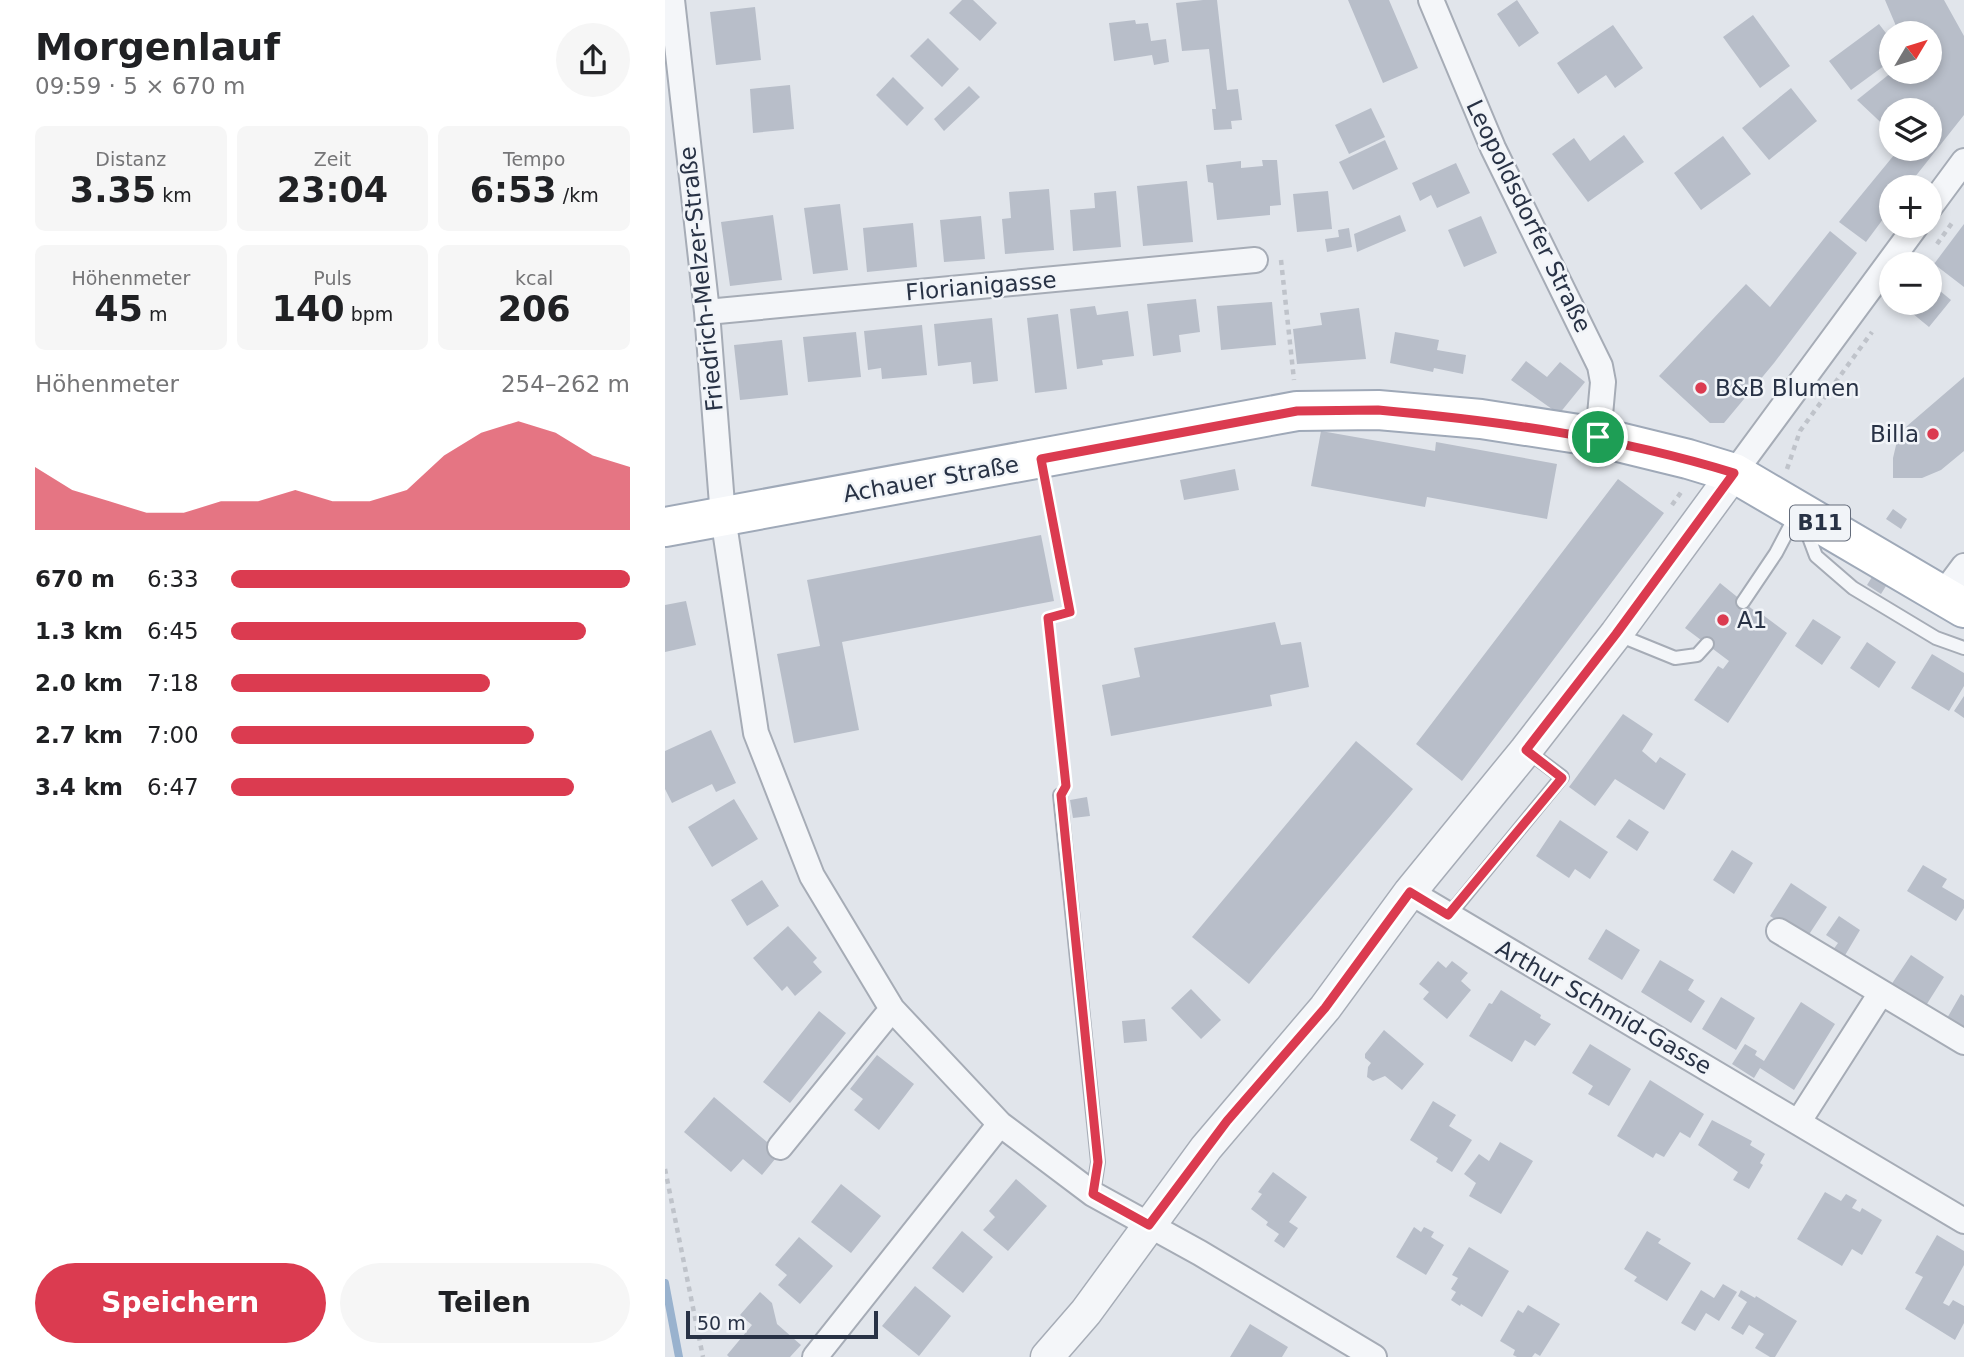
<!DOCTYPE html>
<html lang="de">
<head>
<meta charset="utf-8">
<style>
  :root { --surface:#fff; --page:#f6f6f6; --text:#202124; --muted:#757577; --accent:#db3b50 }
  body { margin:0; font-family:"DejaVu Sans",sans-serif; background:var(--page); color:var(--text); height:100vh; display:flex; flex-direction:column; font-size:26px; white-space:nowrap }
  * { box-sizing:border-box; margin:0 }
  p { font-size:23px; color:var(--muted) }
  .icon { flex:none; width:38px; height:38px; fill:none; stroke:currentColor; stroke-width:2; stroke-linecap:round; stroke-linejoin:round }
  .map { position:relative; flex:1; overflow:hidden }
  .details { display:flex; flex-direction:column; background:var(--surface); width:665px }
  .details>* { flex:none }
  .needle { width:46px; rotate:52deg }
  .buttons { position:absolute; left:1214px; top:21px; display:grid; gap:14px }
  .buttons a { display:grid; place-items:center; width:63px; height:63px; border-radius:50%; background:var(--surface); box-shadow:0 4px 10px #0003; font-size:35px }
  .scale { position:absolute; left:21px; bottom:18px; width:192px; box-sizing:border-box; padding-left:7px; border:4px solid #283245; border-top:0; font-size:19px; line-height:24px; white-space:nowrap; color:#283245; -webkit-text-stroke:5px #f1f4f8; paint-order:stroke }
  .pin { position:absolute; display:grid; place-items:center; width:60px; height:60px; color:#fff; margin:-30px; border:4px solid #fff; border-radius:50%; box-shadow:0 2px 7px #0007 }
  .round { display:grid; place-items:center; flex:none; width:74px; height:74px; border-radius:37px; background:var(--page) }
  .headline { display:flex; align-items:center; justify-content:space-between; height:119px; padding:0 35px }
  h1 { font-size:38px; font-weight:800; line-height:52px }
  .figures { display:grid; grid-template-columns:repeat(3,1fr); gap:10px; height:119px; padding:7px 35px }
  .figures div { display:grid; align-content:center; border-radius:10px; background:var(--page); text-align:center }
  .figures b { font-size:35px; font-weight:800 }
  .figures small { font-size:19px; font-weight:400 }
  .figures p { font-size:19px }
  .chart { height:196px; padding:14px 35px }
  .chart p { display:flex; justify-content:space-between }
  .chart svg { width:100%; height:126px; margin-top:7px; fill:var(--accent); opacity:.7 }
  .primary-button { display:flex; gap:14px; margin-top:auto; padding:14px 35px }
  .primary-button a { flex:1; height:80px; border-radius:42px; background:var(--accent); color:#fff; font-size:28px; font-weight:800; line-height:80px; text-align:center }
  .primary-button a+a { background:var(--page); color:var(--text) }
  ul { padding:0 35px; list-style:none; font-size:23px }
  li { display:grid; grid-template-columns:112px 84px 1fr; align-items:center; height:52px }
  li i { height:18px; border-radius:9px; background:var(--accent) }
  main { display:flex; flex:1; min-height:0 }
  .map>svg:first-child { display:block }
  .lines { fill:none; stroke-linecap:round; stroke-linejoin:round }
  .stream { stroke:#99b2ce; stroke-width:8 }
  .building { fill:#b8bec9 }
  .service-casing { stroke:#a6acb6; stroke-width:16 }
  .minor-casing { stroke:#a6acb6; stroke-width:28 }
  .tertiary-casing { stroke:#a6acb6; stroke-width:35 }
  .primary-casing { stroke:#9fa9b8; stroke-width:42 }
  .path { stroke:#bfc3ca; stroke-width:4.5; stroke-dasharray:5 5; stroke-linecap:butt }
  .service { stroke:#f4f6f9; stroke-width:12 }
  .minor { stroke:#f4f6f9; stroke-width:24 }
  .tertiary { stroke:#f4f6f9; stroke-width:32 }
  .primary { stroke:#fff; stroke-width:38 }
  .route-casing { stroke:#fff; stroke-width:14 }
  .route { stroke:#db3b50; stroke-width:9 }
  .poi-dot { fill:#db3b50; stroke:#f1f4f8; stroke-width:2.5 }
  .labels { text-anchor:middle; stroke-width:5; stroke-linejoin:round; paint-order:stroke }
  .shield { fill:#f1f4f8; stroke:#646c7b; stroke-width:2 }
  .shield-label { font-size:21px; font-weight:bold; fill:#283245 }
  .street-label { font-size:23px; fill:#283245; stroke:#f1f4f8 }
  .poi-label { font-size:23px; fill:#283245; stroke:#f1f4f8; text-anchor:start }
</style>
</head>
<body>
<main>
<section class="details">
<div class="headline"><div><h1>Morgenlauf</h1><p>09:59 · 5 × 670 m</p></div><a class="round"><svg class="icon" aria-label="share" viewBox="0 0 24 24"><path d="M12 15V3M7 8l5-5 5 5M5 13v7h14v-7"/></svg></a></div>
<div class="figures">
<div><p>Distanz</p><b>3.35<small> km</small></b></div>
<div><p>Zeit</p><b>23:04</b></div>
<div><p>Tempo</p><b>6:53<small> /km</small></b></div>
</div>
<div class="figures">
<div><p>Höhenmeter</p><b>45<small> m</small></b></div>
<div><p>Puls</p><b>140<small> bpm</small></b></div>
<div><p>kcal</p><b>206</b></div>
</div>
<div class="chart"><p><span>Höhenmeter</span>254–262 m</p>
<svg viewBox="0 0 160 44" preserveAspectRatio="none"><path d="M0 44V22L10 30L20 34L30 38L40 38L50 34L60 34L70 30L80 34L90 34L100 30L110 18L120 10L130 6L140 10L150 18L160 22V44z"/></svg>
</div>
<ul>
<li><b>670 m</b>6:33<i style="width:100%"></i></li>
<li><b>1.3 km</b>6:45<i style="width:89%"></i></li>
<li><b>2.0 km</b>7:18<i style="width:65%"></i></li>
<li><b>2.7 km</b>7:00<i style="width:76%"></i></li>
<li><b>3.4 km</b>6:47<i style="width:86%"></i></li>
</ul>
<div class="primary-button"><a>Speichern</a><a>Teilen</a></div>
</section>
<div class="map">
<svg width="1299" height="1357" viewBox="0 0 1299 1357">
  <rect width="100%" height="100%" fill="#e1e5eb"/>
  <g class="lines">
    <!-- stream -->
    <path class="stream" d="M0 1283 14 1357"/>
  </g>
  <!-- building -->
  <path class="building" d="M297 0H308L332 23 315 41 284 13Z
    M538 0H552L562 90 573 89 577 120 566 121 567 129 549 130 547 109H551L544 49 517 51 511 3Z
    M683 0H724L753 68 718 83Z
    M852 0 874 33 854 47 832 14Z
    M1220 0H1279L1299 36V115L1242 187H1227V207L1201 242 1174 222 1234 149H1265V110H1227V133L1192 100 1227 72H1265V33H1234Z
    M90 7 96 60 51 65 45 12Z
    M1088 15 1125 66 1095 88 1058 37Z
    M470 20 471 24 483 23 486 41 501 39 504 62 489 65 487 55 449 61 444 23Z
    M1214 24 1227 41V60L1186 90 1164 61Z
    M948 25 978 68 950 88 941 75 913 94 892 63Z
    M263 38 294 69 277 87 245 56Z
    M228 77 259 108 242 126 211 95Z
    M125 85 129 129 88 133 85 89Z
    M304 86 315 97 279 131 269 119Z
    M1126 88 1152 121 1104 160 1077 128Z
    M706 108 720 137 684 154 670 125Z
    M959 135 979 162 923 202 887 154 909 138 925 161Z
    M1058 136 1086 174 1036 210 1009 173Z
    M720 140 733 169 688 190 674 162Z
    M597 160H612L616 205 605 206V215L552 220 548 183 543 182 541 165 576 161V168L598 166Z
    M791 163 805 193 772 208 766 195 755 201 747 183Z
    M522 181 528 242 478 246 472 186Z
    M384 189 389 250 340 254 337 219 346 218 344 192Z
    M451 191 456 247 408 251 405 210 430 208 429 193Z
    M663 191 667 229 632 232 628 194Z
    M175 204 183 270 148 274 139 208Z
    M108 215 117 280 65 286 56 222Z
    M735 215 741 231 692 252 689 234Z
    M316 216 320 259 279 262 275 220Z
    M816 216 832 253 799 267 783 230Z
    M248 223 252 267 202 272 198 228Z
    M1299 224V287L1269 264Z
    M684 228 687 247 662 252 660 239 674 237 673 230Z
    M1165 231 1192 253 1109 363 1059 423H1045L994 376 1081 284 1105 307Z
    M1269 286 1286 300 1264 327 1247 313 1256 303H1265V291Z
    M531 299 535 332 514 335 516 352 488 356 482 304Z
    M607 302 611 345 556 350 552 306Z
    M430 306 432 315 463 311 469 356 437 360 438 365 412 369 405 309Z
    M694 308 701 359 632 364 628 329 657 325 655 313Z
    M393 314 402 389 370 393 362 318Z
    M327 318 333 381 308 384 306 362 273 366 269 324Z
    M257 325 262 375 217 379 216 368 203 370 199 331Z
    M191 332 196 377 143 382 138 337Z
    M730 332 774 340 772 350 801 355 798 374 769 368 768 372 725 363Z
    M117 340 123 395 75 400 69 345Z
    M861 361 882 377 895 362 920 382 894 414 846 380Z
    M1299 377V451L1276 470 1257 478H1228V458L1232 441 1242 426Z
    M656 431 770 451 771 442 892 464 882 519 762 497 760 507 646 486Z
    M570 469 574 490 519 500 515 480Z
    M953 479 999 513 797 781 751 744Z
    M1228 509 1242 519 1236 529 1221 519Z
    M376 535 389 601 177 642 194 730 129 743 112 654 155 646 142 580Z
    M1207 577 1221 586 1216 594 1202 585Z
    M1055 583 1097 617 1098 615 1122 633 1063 723 1029 700 1053 666 1058 669 1064 661 1020 628Z
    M21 601 31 645 0 652V605Z
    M1148 619 1176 637 1157 665 1130 646Z
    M610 622 616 645 636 642 644 687 605 695 607 706 446 736 437 685 475 677 469 648Z
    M1202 642 1231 662 1214 688 1185 668Z
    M1267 654 1299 673V686L1284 711 1246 688Z
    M1299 696V718L1289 711Z
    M958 714 988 734 977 751 991 763 995 757 1021 774 999 810 950 779 930 806 904 787Z
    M46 730 71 783 51 792 47 784 7 803 0 789V751Z
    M691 741 748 789 584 984 527 937Z
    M422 797 425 816 408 818 405 800Z
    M69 799 93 839 47 867 23 827Z
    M964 819 984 832 972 851 951 837Z
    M895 820 943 852 925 879 910 869 904 878 871 856Z
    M1067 850 1088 863 1069 894 1048 880Z
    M1258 865 1282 879 1277 887 1299 900V908L1291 921 1242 891Z
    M97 880 114 906 82 926 66 900Z
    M1126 883 1162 907 1141 939 1105 916Z
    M1174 916 1195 930 1179 957 1168 950 1173 943 1161 935Z
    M123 926 152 958 148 962 157 972 130 996 122 986 117 991 88 958Z
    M941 929 975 950 957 980 923 959Z
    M1246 955 1279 977 1260 1007 1226 985Z
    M995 960 1029 980 1023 990 1040 1001 1026 1023 976 992Z
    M773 961 781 968 787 961 803 973 796 981 806 990 782 1019 758 999 764 992 754 984Z
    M526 989 556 1020 536 1039 506 1008Z
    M836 990 876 1015 875 1018 886 1024 870 1046 860 1040 847 1062 804 1036 824 1003 827 1004Z
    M1296 994 1299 996V1031L1281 1020Z
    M1056 997 1090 1018 1071 1050 1037 1029Z
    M1136 1002 1170 1024 1129 1090 1095 1068 1089 1078 1067 1064 1080 1044 1092 1051 1090 1055 1099 1061Z
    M154 1011 181 1033 125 1103 98 1082Z
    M480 1019 482 1041 459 1043 457 1021Z
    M719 1030 759 1064 737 1090 720 1076 708 1081 702 1077 703 1067 706 1063 700 1058V1054Z
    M925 1044 966 1069 944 1106 923 1094 928 1086 907 1073Z
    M212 1055 249 1084 214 1130 189 1110 198 1099 185 1089Z
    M985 1080 1039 1114 1025 1138 1015 1132 999 1157 991 1153 988 1158 952 1136Z
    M49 1097 115 1153 97 1175 78 1159 66 1172 19 1132Z
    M768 1101 791 1115 784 1126 807 1140 787 1172 771 1162 773 1158 745 1140Z
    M1047 1120 1087 1141 1085 1145 1100 1154 1095 1163 1098 1165 1084 1189 1068 1180 1073 1172 1033 1145Z
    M835 1142 868 1161 836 1214 804 1196 811 1183 799 1174 814 1154 824 1161Z
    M608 1172 642 1197 624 1222 633 1228 619 1248 609 1241 614 1234 601 1225 603 1222 586 1209 597 1194 593 1192Z
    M351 1179 382 1206 343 1251 318 1230 330 1217 324 1211Z
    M176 1184 216 1216 186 1253 146 1222Z
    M1160 1192 1176 1201 1181 1194 1192 1200 1187 1208 1195 1212 1197 1208 1217 1220 1197 1255 1187 1249 1177 1266 1132 1239Z
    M749 1227 756 1232 759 1227 769 1232 766 1237 779 1245 761 1275 731 1257Z
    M297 1231 328 1257 298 1293 267 1268Z
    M982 1231 996 1239 993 1243 1026 1263 1002 1301 969 1281 972 1277 959 1269Z
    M1272 1235 1299 1251V1265L1278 1303 1284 1306 1288 1300 1299 1306V1323L1290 1340 1240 1309 1258 1277 1250 1273Z
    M134 1237 168 1266 135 1304 113 1285 122 1275 110 1265Z
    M804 1247 844 1271 817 1317 796 1304 795 1306 786 1300 791 1292 786 1289 793 1278 787 1275Z
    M1058 1284 1072 1292 1054 1321 1041 1313 1030 1331 1016 1323 1036 1290 1049 1298Z
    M250 1286 286 1316 254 1356 217 1326Z
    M1076 1290 1090 1298 1091 1296 1132 1321 1110 1357H1105L1090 1348 1099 1334 1084 1325 1078 1335 1066 1328 1082 1302 1073 1296Z
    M95 1292 107 1303 112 1324 136 1345 125 1357H64L62 1355 87 1325 75 1315Z
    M863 1305 895 1324 875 1356 870 1353 867 1357H852L848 1355 850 1350 835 1341 853 1310 858 1313Z
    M585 1324 623 1347 617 1357H565Z"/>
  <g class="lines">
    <defs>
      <path id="service" d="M1139 524 1151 556 1188 588 1271 638 1299 648
        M1078 602 1111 553 1131 515
        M951 634 1010 658 1032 655 1042 644
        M395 795 433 1162 428 1194
        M784 915 897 777 861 750"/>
      <path id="minor" d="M7 0 42 312 58 517 91 733 147 876 227 1009 335 1124 428 1194 535 1253 709 1357
        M766 0 828 148 935 366 938 382 933 437
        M1265 207 1299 161
        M42 312 590 260
        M1069 473 1251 226
        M1278 594 1299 566
        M745 892 1299 1221
        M1114 931 1299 1042
        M1134 1121 1216 993
        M115 1147 227 1009
        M150 1357 335 1124"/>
      <path id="tertiary" d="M382 1357 421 1312 541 1148 660 1008 745 892 861 750 951 634 1069 473"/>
      <path id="primary" d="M0 527 632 411 713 410 816 419 933 437 1023 459 1069 473 1299 608"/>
    </defs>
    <!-- service casing -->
    <use href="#service" class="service-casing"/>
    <!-- minor casing -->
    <use href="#minor" class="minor-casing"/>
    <!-- tertiary casing -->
    <use href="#tertiary" class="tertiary-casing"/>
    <!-- primary casing -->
    <use href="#primary" class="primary-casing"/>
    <!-- path -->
    <path class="path" d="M1272 244 1287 223
      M616 260 629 380
      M1122 469 1135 431 1207 332
      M381 487 405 612 383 618 400 778
      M1007 505 1017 491
      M0 1169 38 1357"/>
    <!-- service -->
    <use href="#service" class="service"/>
    <!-- minor -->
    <use href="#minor" class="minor"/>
    <!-- tertiary -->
    <use href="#tertiary" class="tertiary"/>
    <!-- primary -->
    <use href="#primary" class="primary"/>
  </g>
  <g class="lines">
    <defs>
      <path id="route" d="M713 410C834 421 952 437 1069 473L951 634 861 750 897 778 783 915 745 892 660 1008 562 1121 484 1225 428 1194 433 1162 396 795 401 786 383 618 405 612 376 459 632 411Z"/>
    </defs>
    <!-- route casing -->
    <use href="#route" class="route-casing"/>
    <!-- route -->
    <use href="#route" class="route"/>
  </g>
  <!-- markers -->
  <g class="poi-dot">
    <circle cx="1036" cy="388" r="7"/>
    <circle cx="1268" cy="434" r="7"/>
    <circle cx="1058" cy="620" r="7"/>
  </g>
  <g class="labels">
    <!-- shield labels -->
    <rect class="shield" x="1125" y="505.5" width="60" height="35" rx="5"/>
    <g class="shield-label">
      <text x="1155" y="530">B11</text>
    </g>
    <!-- street labels -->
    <g class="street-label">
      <text transform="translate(864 216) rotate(64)" y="8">Leopoldsdorfer Straße</text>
      <text transform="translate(36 279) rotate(-96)" y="8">Friedrich-Melzer-Straße</text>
      <text transform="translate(316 286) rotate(-5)" y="8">Florianigasse</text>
      <text transform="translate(266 479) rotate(-10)" y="8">Achauer Straße</text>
      <text transform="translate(939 1007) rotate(30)" y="8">Arthur Schmid-Gasse</text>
    </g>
    <!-- poi labels -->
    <g class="poi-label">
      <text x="1050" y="396">B&amp;B Blumen</text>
      <text x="1254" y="442" text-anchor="end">Billa</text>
      <text x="1072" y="628">A1</text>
    </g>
  </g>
</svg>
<div class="buttons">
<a><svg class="needle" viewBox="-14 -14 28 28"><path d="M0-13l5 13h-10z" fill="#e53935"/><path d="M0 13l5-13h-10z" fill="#757577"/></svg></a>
<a><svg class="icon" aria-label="layers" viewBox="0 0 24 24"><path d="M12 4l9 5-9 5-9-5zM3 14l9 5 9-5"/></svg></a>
<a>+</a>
<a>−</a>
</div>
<div class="scale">50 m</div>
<div class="pin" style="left:933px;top:437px;background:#1e9e55"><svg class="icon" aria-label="arrive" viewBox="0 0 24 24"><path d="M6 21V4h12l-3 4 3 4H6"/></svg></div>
</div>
</main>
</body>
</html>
